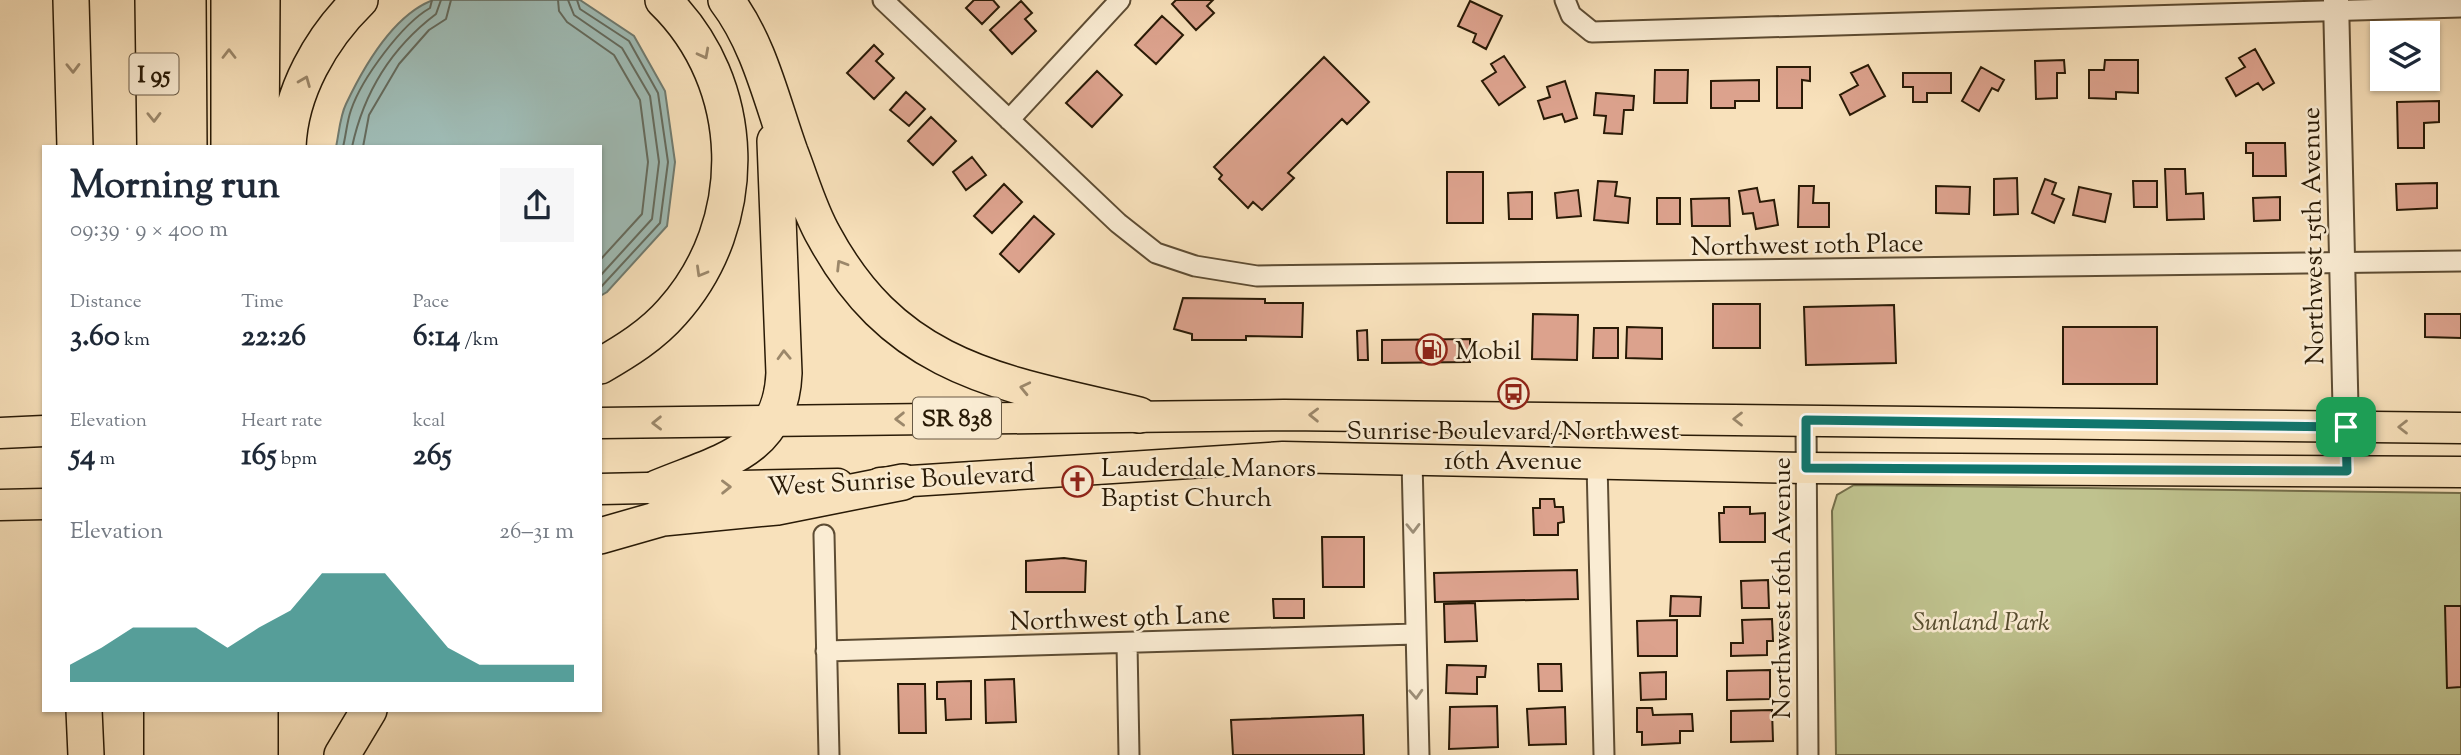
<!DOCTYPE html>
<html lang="en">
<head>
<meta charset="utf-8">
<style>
  :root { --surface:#fff; --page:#f6f6f7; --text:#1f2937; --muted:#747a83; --accent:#0f766e }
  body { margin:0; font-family:"Sorts Mill Goudy",serif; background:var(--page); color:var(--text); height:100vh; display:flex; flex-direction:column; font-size:26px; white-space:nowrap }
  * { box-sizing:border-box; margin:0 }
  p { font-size:23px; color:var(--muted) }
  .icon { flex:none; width:38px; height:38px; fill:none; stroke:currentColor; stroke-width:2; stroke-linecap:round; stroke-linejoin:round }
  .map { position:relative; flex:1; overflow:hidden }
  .panel { position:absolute; left:42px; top:145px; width:560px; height:567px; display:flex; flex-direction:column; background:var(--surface); border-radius:0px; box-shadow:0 2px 5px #0004 }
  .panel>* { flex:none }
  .tools { position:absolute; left:2370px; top:21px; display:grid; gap:14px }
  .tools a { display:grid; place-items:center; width:70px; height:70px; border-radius:0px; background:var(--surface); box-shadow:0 2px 5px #0004; font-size:35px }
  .pin { position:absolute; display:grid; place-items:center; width:60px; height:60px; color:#fff; margin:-30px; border-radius:14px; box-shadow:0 4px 10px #0006 }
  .round { display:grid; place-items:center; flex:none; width:74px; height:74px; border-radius:0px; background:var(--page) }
  .summary { display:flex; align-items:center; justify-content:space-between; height:119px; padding:0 28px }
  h1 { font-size:38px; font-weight:700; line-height:52px }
  .stats { display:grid; grid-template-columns:repeat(3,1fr); gap:10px; height:119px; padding:7px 28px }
  .stats div { display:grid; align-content:center }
  .stats b { font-size:30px; font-weight:700 }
  .stats small { font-size:19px; font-weight:400 }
  .stats p { font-size:19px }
  .chart { height:196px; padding:14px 28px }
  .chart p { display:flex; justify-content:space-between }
  .chart svg { width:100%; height:126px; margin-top:7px; fill:var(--accent); opacity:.7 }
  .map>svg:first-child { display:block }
  .green { fill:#bfc28e; stroke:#746e4a; stroke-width:2 }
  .water { fill:#9fbcb6; stroke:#707b70; stroke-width:2 }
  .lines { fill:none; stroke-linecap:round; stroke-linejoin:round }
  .shore { stroke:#646b5e; stroke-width:2 }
  .building { fill:#dca28d; stroke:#291a06; stroke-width:2 }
  .minor-casing { stroke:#5d4c33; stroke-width:23 }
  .tertiary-casing { stroke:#5d4c33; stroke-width:28 }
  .primary-casing { stroke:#291a06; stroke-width:33 }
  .motorway-casing { stroke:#291a06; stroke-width:38 }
  .minor { stroke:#faecd3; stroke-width:19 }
  .tertiary { stroke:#faecd3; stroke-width:24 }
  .primary { stroke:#f8e1bb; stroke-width:30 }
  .motorway { stroke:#f8e1bb; stroke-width:35 }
  .oneway { stroke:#9b876a }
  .oneway2 { stroke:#9c8e77 }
  .route-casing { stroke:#fff; stroke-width:14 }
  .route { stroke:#0f766e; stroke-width:9 }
  .labels { text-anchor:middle; stroke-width:5; stroke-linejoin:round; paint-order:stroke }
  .shield { fill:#faecd3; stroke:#685944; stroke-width:2 }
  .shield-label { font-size:24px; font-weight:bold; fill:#291a06 }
  .street-label { font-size:26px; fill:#291a06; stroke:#faecd3 }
  .poi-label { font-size:26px; fill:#291a06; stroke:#faecd3; text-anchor:start }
  .park-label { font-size:26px; font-style:italic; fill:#564c2f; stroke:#faecd3 }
</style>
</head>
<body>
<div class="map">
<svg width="2461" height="755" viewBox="0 0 2461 755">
  <rect width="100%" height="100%" fill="#f8e1bb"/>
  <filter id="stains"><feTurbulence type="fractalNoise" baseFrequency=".00286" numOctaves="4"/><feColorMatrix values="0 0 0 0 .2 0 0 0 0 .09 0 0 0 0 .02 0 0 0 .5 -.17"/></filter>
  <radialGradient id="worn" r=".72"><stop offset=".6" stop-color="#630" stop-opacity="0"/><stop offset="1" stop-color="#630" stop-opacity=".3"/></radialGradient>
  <!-- green -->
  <path class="green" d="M1854 485 2461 493V755H1836L1832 511 1837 495Z"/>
  <!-- water -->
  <path class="water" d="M433 0H580L634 36 665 91 675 162 667 226 607 292 600 296V147H336C339 133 340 116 346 104 364 66 393 15 433 0Z"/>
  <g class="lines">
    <!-- shore -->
    <path class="shore" d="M558 0 559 11 567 22 614 55 640 100 648 162 642 214 600 260
      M568 0 574 15 622 48 650 96 659 162 652 219 600 276
      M577 0 580 9 629 41 658 93 668 162 660 223 600 288
      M343 147C346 135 347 121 351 110 362 78 402 24 430 8L432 0
      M352 147C364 91 391 48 436 14L441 0
      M363 147 369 115 399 64 429 30 446 19 451 0"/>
  </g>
  <!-- building -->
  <path class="building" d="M974 0H993L999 7 982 24 966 8Z
    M1176 0H1213L1207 6 1214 13 1196 30 1172 4Z
    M1021 1 1032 13 1025 19 1036 31 1012 54 990 30Z
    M1470 1 1502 16 1486 49 1473 42 1476 34 1458 26Z
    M1162 16 1183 35 1156 64 1135 45Z
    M874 45 883 54 876 61 894 78 874 99 847 73Z
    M2427 48V87L2401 86V79H2427Z
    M2255 49 2274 83 2263 90 2258 83 2236 96 2226 78 2245 67 2239 58Z
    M1504 56 1525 87 1499 105 1482 81 1496 72 1491 64Z
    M1324 57 1369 102 1347 124 1342 119 1288 173 1294 178 1262 210 1253 202 1248 208 1219 179 1222 175 1214 167Z
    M2064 60 2065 73H2057V98L2036 99 2035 61Z
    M2105 60H2138V93L2116 92V99L2089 98V70H2104Z
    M1868 65 1885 96 1850 115 1840 95 1858 85 1851 73Z
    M1777 67H1810V81L1802 80V108H1777Z
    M1981 67 2004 80 1998 91 1992 88 1979 111 1962 101Z
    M1655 70H1688L1687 103H1654Z
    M1097 71 1122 95 1092 127 1066 103Z
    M1903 73H1951V93H1927V102H1913V87H1903Z
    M1759 80V101H1735V108H1711V81Z
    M1565 81 1577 118 1565 122 1562 114 1544 119 1538 101 1550 97 1547 87Z
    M906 92 925 109 909 126 890 110Z
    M1596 93 1634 96 1633 110H1624L1622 134 1604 133 1606 116 1594 115Z
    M2439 101V122L2424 123V148H2398L2397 102Z
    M931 117 956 141 933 165 908 141Z
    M2246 143H2285L2286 176H2253V153H2246Z
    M972 157 986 175 966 190 953 172Z
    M2165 169H2185L2186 194 2203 193 2204 219 2167 220Z
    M1447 172H1483V223H1447Z
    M2017 178 2018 214 1994 215V179Z
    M2045 179 2056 183 2052 194 2064 199 2054 223 2032 213Z
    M1598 181 1617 182 1615 196 1630 198 1628 223 1594 220Z
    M2133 181H2157V207H2134Z
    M2437 183V208L2397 210 2396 184Z
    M1004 184 1022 202 992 233 974 216Z
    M1799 186H1814L1813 203H1829V227H1798Z
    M1936 186 1970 187 1969 214 1936 213Z
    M2079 187 2111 194 2105 222 2073 215Z
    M1757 188 1760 202 1774 200 1778 225 1756 229 1753 213 1743 214 1739 191Z
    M1578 190 1581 216 1557 218 1555 193Z
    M1532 192V219H1509L1508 193Z
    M2280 197V220L2254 221 2253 198Z
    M1657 198H1680V224H1657Z
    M1729 198 1730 226H1692L1691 199Z
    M1034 216 1054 234 1019 272 1000 254Z
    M1183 298 1265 299V303H1303L1302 337 1246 336V340H1192V334L1174 329Z
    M1713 304H1760V348H1713Z
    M1894 305 1896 363 1806 365 1804 307Z
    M1533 314 1578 315 1577 360 1532 359Z
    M2425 314H2461V338L2425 337Z
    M1627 327 1662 328V359L1626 358Z
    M2063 327H2157V384H2063Z
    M1594 328H1618V358H1593Z
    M1367 330 1368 360H1358L1357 331Z
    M1470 339V362L1382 363V340Z
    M1540 499H1554L1555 507H1563L1564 522 1558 523V535H1534L1533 508H1540Z
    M1724 507H1750V514L1765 513V542H1720L1719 513H1724Z
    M1322 537H1364V587H1323Z
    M1064 558 1086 561 1085 592H1026V561Z
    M1577 570 1578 599 1435 602 1434 573Z
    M1768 580 1769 608H1742L1741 581Z
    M1671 596 1701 597 1700 616H1670Z
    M1273 599H1304V618H1274Z
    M1475 603 1477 641 1445 642 1444 604Z
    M2445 606H2461V687L2447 688Z
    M1772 619 1773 641H1767V655L1731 656V643H1743L1742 620Z
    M1677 620V656H1638L1637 621Z
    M1538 664H1561L1562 691H1539Z
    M1447 665 1486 666 1485 677H1477V694L1446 693Z
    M1770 670V699L1727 700V671Z
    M1666 672V699L1641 700 1640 673Z
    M1014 679 1016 722 986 723 985 680Z
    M971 681V719L946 720 945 699H937V682Z
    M898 684H925L926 733H899Z
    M1497 706 1498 747 1449 749 1450 707Z
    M1565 707 1566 744 1529 745 1527 709Z
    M1637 708H1652L1653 715 1692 714 1693 731H1680V743L1642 745V732H1637Z
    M1772 710 1773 741 1731 742V711Z
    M1363 715 1364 755H1233L1231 720Z"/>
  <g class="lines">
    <defs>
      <path id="minor" d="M883 0 1118 223 1156 253 1195 266 1257 276 2461 261
        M1565 0 1571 15 1592 32 2461 7
        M1009 120 1120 0
        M1806 420 1808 755
        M1412 460 1419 755
        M1597 463 1604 755
        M824 535 829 755
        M1127 644 1129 755
        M826 651 1415 634"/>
      <path id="tertiary" d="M2336 0 2347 471"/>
      <path id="primary" d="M600 423 1284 415 2461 428
        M0 433 44 431
        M880 483 1283 457 1806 468 2461 472
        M600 489 838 484
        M0 505 44 504"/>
      <path id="motorway" d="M71 0 75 147
        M153 0 155 147
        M188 0 189 147
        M726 0C759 43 772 102 790 152 801 180 809 210 824 236 897 371 1003 383 1139 415
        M229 147V0
        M261 147 262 0
        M288 147C290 92 321 38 360 0
        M600 366C626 351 652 335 672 312 752 223 749 83 663 0
        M657 488C719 462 781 452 784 373L775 141
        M600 536 663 518 777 507 903 482
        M84 710 86 755
        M162 710V755
        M195 710 196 755
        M227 710V755
        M260 710V755
        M342 755 369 710"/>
    </defs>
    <!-- minor casing -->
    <use href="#minor" class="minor-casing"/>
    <!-- tertiary casing -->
    <use href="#tertiary" class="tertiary-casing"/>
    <!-- primary casing -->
    <use href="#primary" class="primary-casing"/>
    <!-- motorway casing -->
    <use href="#motorway" class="motorway-casing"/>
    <!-- minor -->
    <use href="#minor" class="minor"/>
    <!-- tertiary -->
    <use href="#tertiary" class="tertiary"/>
    <!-- primary -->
    <use href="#primary" class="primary"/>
    <!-- motorway -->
    <use href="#motorway" class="motorway"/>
  </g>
  <!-- one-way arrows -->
  <defs><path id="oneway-chevron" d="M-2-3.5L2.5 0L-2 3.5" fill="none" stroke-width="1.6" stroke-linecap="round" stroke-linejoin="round" transform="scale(1.75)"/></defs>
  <g class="oneway">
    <use href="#oneway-chevron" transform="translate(229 54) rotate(-90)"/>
    <use href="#oneway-chevron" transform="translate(704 54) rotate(62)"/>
    <use href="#oneway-chevron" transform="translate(73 68) rotate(89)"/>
    <use href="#oneway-chevron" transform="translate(305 81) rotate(-68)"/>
    <use href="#oneway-chevron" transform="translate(154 117) rotate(89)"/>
    <use href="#oneway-chevron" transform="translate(841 265) rotate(-122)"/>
    <use href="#oneway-chevron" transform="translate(701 272) rotate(120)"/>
    <use href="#oneway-chevron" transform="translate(784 355) rotate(-92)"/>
    <use href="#oneway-chevron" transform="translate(1025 388) rotate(-167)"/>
    <use href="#oneway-chevron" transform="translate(1314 415) rotate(-179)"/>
    <use href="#oneway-chevron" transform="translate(900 419) rotate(179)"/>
    <use href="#oneway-chevron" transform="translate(1738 419) rotate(-180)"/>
    <use href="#oneway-chevron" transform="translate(657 423) rotate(179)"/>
    <use href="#oneway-chevron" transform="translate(2403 427) rotate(-180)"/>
    <use href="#oneway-chevron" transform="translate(726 487) rotate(-1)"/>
  </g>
  <g class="oneway2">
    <use href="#oneway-chevron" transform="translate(1413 528) rotate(89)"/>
    <use href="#oneway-chevron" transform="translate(1416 694) rotate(87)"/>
  </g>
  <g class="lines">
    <defs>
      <path id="route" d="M1806 420 2346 427 2347 471 1806 468Z"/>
    </defs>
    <!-- route casing -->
    <use href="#route" class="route-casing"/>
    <!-- route -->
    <use href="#route" class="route"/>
  </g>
  <!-- icons -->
  <defs>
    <symbol id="fuel-ring" viewBox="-11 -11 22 22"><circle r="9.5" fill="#faecd3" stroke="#8f2418" stroke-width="1.5"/><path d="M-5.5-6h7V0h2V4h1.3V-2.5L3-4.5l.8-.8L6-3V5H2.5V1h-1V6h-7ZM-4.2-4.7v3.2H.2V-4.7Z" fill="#8f2418"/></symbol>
    <symbol id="bus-ring" viewBox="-11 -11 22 22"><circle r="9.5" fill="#faecd3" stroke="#8f2418" stroke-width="1.5"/><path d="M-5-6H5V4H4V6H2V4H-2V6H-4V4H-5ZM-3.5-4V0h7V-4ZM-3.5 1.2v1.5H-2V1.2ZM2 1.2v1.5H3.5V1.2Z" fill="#8f2418"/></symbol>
    <symbol id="church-ring" viewBox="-11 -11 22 22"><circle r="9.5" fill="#faecd3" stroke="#8f2418" stroke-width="1.5"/><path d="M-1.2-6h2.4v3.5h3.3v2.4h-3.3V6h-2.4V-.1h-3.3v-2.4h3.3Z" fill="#8f2418"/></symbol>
  </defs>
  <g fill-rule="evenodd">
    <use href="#fuel-ring" x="1414" y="332" width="35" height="35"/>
    <use href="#bus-ring" x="1496" y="376" width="35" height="35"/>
    <use href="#church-ring" x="1060" y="464" width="35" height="35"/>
  </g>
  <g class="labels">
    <!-- shield labels -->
    <g class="shield">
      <rect x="129.5" y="53.5" width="49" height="41" rx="5"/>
      <rect x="913" y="397.5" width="88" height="41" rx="5"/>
    </g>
    <g class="shield-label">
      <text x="154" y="82">I 95</text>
      <text x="957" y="426">SR 838</text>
    </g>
    <!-- street labels -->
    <g class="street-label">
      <text transform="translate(2312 236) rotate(-91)" y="9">Northwest 15th Avenue</text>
      <text transform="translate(1807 244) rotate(-1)" y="9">Northwest 10th Place</text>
      <text transform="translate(901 479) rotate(-3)" y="9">West Sunrise Boulevard</text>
      <text transform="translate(1781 588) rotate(-90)" y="9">Northwest 16th Avenue</text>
      <text transform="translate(1120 617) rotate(-2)" y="9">Northwest 9th Lane</text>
    </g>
    <!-- poi labels -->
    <g class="poi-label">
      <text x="1455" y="359">Mobil</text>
      <text x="1513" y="439" text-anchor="middle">Sunrise Boulevard/Northwest<tspan x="1513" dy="30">16th Avenue</tspan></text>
      <text x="1101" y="476">Lauderdale Manors<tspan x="1101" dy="30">Baptist Church</tspan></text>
    </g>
    <!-- park labels -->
    <g class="park-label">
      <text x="1981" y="630">Sunland Park</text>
    </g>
  </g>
  <rect width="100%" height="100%" filter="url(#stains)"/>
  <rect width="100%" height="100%" fill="url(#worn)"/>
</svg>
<div class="tools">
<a><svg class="icon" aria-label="layers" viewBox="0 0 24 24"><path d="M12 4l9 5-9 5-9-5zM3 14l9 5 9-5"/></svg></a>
</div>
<div class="pin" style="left:2346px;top:427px;background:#1e9e55"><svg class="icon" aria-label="arrive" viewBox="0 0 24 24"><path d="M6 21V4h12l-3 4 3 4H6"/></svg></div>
<section class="panel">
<div class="summary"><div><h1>Morning run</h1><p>09:39 · 9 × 400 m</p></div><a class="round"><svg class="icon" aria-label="share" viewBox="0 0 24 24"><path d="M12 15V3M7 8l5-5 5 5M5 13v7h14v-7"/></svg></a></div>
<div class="stats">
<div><p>Distance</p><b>3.60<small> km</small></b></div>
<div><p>Time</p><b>22:26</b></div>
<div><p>Pace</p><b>6:14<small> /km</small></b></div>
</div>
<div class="stats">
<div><p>Elevation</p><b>54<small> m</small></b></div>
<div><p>Heart rate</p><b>165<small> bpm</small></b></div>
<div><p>kcal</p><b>265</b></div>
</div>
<div class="chart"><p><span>Elevation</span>26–31 m</p>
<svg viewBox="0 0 160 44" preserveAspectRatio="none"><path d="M0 44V38L10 32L20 25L30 25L40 25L50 32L60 25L70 19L80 6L90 6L100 6L110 19L120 32L130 38L140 38L150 38L160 38V44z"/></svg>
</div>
</section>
</div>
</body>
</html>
